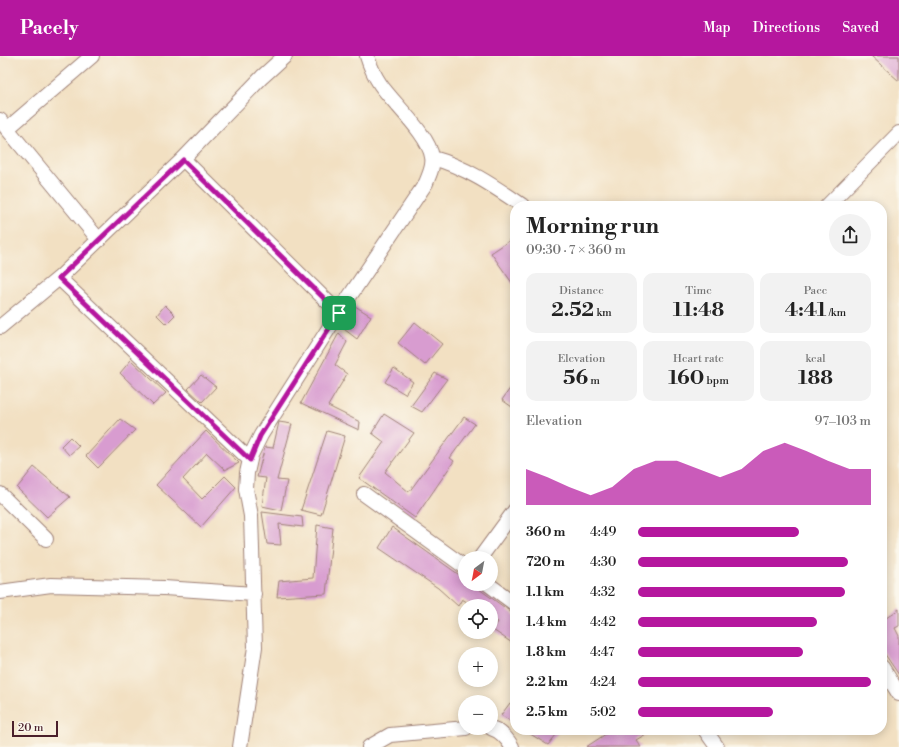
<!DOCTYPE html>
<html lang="en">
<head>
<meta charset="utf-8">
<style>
  :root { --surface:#fff; --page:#f2f2f2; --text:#222; --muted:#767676; --accent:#b5179e }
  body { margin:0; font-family:"Libre Bodoni",serif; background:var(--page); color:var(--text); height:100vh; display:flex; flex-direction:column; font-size:15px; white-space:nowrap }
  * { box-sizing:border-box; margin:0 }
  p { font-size:13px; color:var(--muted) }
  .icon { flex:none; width:22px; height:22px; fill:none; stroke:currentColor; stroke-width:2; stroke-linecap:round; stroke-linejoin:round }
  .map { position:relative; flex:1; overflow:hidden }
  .details { position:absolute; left:510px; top:145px; width:377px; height:534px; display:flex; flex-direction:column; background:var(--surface); border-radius:16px; box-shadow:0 2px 10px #0003 }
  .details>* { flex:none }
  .needle { width:26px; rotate:212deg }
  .controls { position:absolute; left:458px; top:495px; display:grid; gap:8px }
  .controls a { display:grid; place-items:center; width:40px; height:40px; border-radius:50%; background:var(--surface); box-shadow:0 2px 10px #0003; font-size:20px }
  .scale { position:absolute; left:12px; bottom:10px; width:46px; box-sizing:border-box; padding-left:4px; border:2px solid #4a1f2b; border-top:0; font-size:11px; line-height:14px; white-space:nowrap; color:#4a1f2b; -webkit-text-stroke:3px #fbf7ec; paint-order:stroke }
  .pin { position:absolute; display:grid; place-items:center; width:34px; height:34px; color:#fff; margin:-17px; border-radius:8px; box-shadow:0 2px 6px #0006 }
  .round { display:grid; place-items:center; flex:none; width:42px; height:42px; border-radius:21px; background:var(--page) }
  .overview { display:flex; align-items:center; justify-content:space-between; height:68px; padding:0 16px }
  h1 { font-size:22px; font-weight:800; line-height:30px }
  .metrics { display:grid; grid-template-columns:repeat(3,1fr); gap:6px; height:68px; padding:4px 16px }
  .metrics div { display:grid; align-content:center; border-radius:10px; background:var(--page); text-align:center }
  .metrics b { font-size:20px; font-weight:800 }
  .metrics small { font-size:11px; font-weight:400 }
  .metrics p { font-size:11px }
  .chart { height:112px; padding:8px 16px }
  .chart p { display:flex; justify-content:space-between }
  .chart svg { width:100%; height:72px; margin-top:4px; fill:var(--accent); opacity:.7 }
  ul { padding:0 16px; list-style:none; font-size:13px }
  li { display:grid; grid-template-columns:64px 48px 1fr; align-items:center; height:30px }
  li i { height:10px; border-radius:5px; background:var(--accent) }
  header { display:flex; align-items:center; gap:24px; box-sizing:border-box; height:56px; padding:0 20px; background:var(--accent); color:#fff }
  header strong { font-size:19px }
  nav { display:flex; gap:22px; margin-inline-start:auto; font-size:14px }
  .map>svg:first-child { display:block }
  .building { fill:#d89cd0 }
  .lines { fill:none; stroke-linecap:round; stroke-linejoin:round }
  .street-casing { stroke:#9e8076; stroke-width:16 }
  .street { stroke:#fff; stroke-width:14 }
  .route-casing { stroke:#fff; stroke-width:8 }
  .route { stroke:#b5179e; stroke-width:5 }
</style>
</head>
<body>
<header>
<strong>Pacely</strong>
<nav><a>Map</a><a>Directions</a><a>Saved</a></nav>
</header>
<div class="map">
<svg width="899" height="691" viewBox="0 0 899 691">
  <rect width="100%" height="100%" fill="#fbf7ec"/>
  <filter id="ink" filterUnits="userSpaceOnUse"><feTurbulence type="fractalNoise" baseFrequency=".025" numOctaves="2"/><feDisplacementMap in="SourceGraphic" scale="8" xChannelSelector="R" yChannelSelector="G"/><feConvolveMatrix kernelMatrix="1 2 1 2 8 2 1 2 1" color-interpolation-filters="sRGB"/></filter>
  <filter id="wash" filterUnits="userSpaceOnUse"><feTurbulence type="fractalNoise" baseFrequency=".012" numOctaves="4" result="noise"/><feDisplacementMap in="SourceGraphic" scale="16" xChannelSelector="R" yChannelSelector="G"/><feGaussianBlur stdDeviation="0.9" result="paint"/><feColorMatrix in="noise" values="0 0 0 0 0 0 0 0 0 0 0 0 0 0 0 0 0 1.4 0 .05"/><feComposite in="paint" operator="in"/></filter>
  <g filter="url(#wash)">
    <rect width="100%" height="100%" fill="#f2e0c2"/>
    <g id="blocks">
      <!-- building -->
      <path class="building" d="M871 0H899V25Z
        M515 181V231L491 197Z
        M165 249 175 259 166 268 157 259Z
        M355 250 371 260 357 283 340 270Z
        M415 266 442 288 425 309 398 287Z
        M339 277 347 286 335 309 347 318 328 350 360 366 359 374 301 347Z
        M131 304 166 337 153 349 120 317Z
        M394 312 413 326 405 338 385 326Z
        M435 317 447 323 422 356 411 350Z
        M201 319 216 331 202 346 188 333Z
        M511 331 515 334V353L502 344Z
        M384 358 414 377 385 416 409 436 464 361 475 368 450 402 454 405 415 462 359 422 384 386 372 377Z
        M120 363 135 374 98 412 86 400Z
        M279 366 292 368 277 424 287 425 281 454 262 450 266 422 257 421 265 391 273 392Z
        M206 375 239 407 225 414 207 397 183 423 202 443 225 420 236 431 201 471 156 429Z
        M327 375 345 380 321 459 301 454Z
        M70 381 79 390 69 399 61 390Z
        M34 411 70 441 47 461 17 432Z
        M262 456 302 461 303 471 279 468 281 489 267 488Z
        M317 469 333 472 326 538 277 541 279 525 313 522Z
        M392 471 465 523V528H472L515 559V589L493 574 498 566 491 562V550H473L462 543 458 550 438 532 379 492Z
        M899 553V570L895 572 899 580V619L882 594V565Z
        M510 647 515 650V668L501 659Z
        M524 674H560L548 689Z
        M612 674H653L636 684 641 691H586Z"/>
    </g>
  </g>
  <g filter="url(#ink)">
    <use href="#blocks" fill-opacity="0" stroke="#9e8076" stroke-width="1"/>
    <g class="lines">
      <defs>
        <path id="street" d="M0 64 99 184
          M7 73 92 0
          M433 102C466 111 495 131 523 150
          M183 103 262 21 285 0
          M827 150 899 77
          M59 222 183 103 339 257
          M0 271 59 222 250 404
          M0 438 46 483
          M364 438 465 511
          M480 502 515 454
          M488 528 515 548
          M0 536 51 529 164 532 254 538
          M882 611 899 638
          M491 672C501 675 507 682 512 691
          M705 674 717 691
          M240 691 255 591 251 460 246 433 247 417 251 399 261 379 343 250 426 127C429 119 434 110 432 101 429 79 393 47 380 28 374 19 370 10 367 0
          M369 691 390 679 466 672"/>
      </defs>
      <!-- street casing -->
      <use href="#street" class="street-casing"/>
      <!-- street -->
      <use href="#street" class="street"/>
    </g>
  </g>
  <g class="lines" filter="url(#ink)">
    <defs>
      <path id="route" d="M183 104 339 257 260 380 250 404 59 222Z"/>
    </defs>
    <!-- route casing -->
    <use href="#route" class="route-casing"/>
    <!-- route -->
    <use href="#route" class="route"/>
  </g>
</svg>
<div class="controls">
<a><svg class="needle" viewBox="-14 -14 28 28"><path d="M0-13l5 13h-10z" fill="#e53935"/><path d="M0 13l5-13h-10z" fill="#767676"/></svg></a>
<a><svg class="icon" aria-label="locate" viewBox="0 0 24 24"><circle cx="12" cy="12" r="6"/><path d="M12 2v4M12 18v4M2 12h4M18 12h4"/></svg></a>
<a>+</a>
<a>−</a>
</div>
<div class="scale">20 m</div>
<div class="pin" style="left:339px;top:257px;background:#1e9e55"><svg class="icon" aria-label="arrive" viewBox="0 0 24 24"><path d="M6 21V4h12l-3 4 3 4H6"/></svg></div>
<section class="details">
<div class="overview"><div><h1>Morning run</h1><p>09:30 · 7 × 360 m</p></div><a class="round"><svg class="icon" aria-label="share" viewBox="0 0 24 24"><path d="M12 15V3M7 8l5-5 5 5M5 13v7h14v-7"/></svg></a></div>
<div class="metrics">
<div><p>Distance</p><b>2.52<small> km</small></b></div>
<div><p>Time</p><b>11:48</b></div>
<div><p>Pace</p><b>4:41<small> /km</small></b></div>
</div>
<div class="metrics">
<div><p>Elevation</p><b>56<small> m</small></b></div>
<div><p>Heart rate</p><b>160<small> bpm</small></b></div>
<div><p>kcal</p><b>188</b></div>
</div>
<div class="chart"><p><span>Elevation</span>97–103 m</p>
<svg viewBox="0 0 160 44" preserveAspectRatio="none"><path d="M0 44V22L10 27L20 33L30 38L40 33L50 22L60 17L70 17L80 22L90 27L100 22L110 11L120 6L130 11L140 17L150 22L160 22V44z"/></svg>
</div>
<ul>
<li><b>360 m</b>4:49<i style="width:69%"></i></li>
<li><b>720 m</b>4:30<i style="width:90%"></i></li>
<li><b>1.1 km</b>4:32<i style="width:89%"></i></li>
<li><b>1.4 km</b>4:42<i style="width:77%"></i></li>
<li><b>1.8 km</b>4:47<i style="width:71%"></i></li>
<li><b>2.2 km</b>4:24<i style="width:100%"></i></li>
<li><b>2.5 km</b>5:02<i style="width:58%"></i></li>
</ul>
</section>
</div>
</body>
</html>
